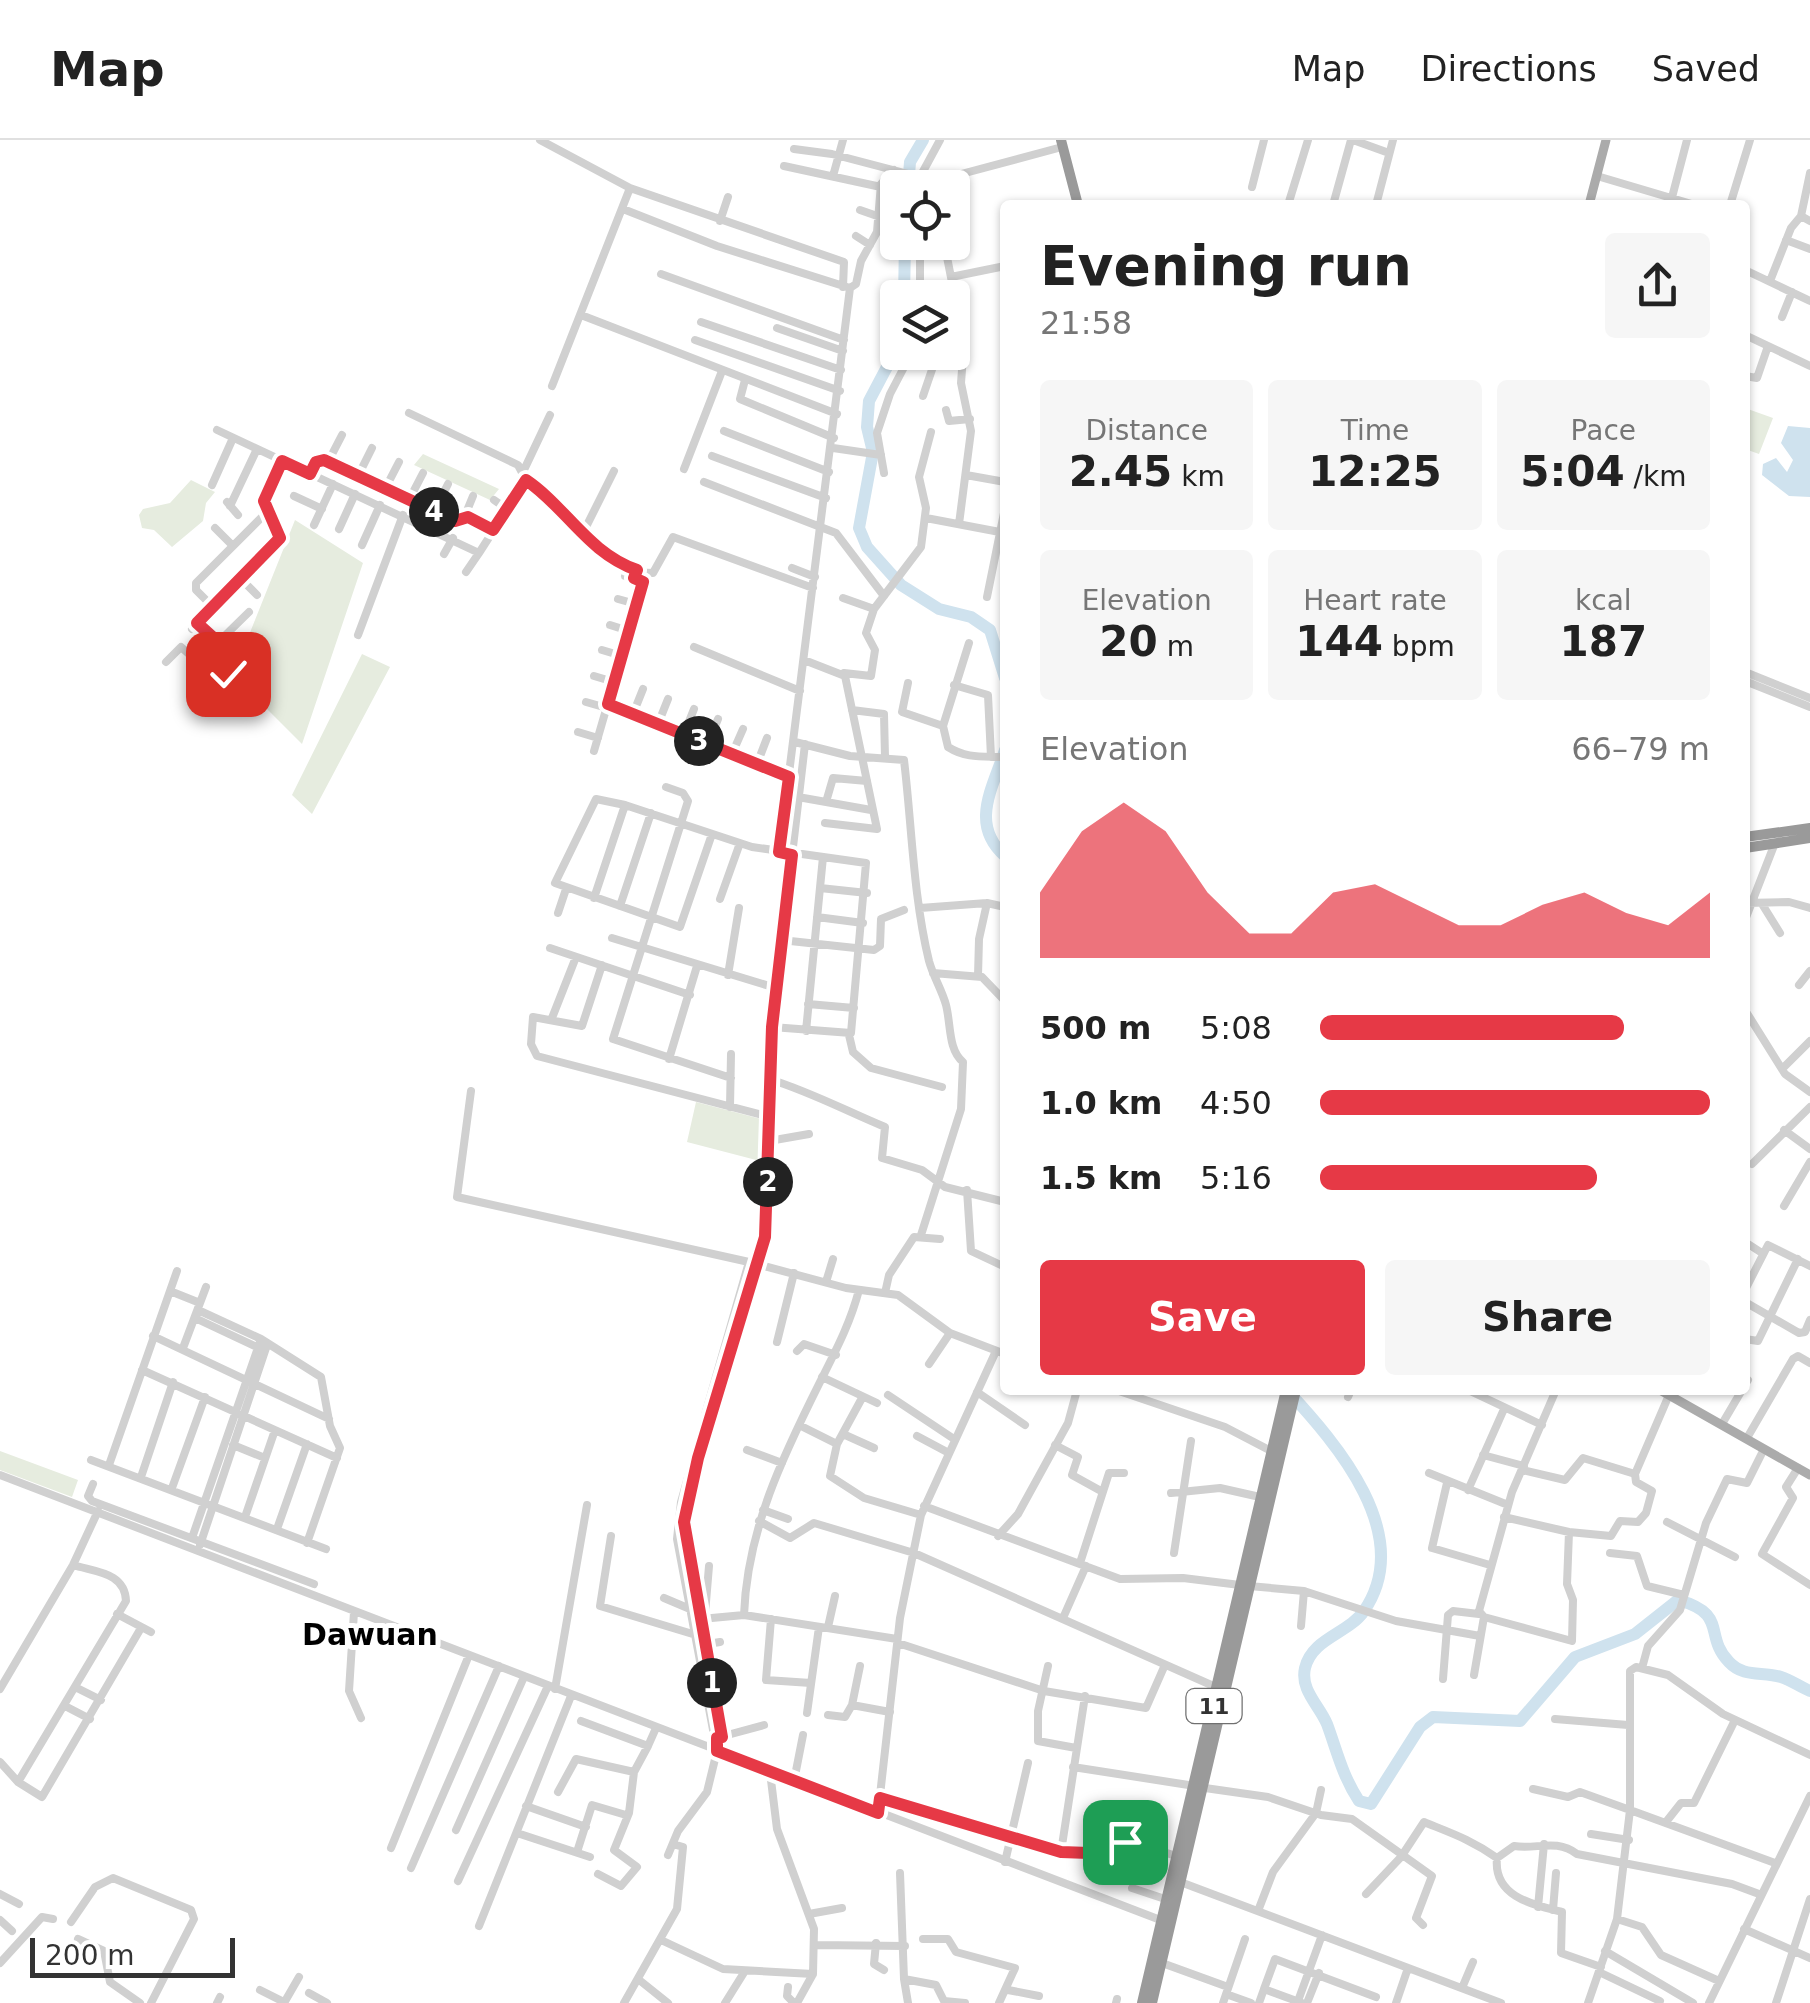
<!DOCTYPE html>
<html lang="en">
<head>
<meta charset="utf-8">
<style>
  :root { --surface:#fff; --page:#f6f6f6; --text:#222; --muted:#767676; --line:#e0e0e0; --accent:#e63946 }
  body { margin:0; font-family:"DejaVu Sans",sans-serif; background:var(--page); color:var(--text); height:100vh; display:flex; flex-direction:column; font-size:38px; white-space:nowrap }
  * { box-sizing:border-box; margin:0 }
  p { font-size:32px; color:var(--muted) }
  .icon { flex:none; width:55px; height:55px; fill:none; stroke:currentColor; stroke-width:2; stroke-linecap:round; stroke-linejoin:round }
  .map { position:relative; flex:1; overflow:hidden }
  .side { position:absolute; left:1000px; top:60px; width:750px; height:1195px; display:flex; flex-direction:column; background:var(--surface); border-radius:10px; box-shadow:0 2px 8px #0004 }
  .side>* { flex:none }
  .buttons { position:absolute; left:880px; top:30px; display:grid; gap:20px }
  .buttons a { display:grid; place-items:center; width:90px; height:90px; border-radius:10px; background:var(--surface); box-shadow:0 2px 8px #0004; font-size:50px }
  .scale { position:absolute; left:30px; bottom:25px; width:205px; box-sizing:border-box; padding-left:10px; border:5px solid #333; border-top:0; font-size:28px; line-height:35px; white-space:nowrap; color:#333; -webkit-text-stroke:8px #fff; paint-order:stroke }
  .pin { position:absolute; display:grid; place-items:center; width:85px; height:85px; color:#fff; margin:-42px; border-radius:20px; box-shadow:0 5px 15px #0006 }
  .km { position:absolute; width:50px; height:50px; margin:-25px; border-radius:50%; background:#222; color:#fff; font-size:28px; line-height:50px; text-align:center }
  .round { display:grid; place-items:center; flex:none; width:105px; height:105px; border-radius:10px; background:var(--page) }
  .head { display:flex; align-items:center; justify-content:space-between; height:170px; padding:0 40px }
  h1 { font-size:55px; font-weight:600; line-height:75px }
  .stats { display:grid; grid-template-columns:repeat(3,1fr); gap:15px; height:170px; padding:10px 40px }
  .stats div { display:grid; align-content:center; border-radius:10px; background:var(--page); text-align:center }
  .stats b { font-size:42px; font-weight:600 }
  .stats small { font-size:28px; font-weight:400 }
  .stats p { font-size:28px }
  .chart { height:280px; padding:20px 40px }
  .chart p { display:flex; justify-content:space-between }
  .chart svg { width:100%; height:180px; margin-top:10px; fill:var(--accent); opacity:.7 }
  .cta { display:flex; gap:20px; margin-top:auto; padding:20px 40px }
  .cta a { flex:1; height:115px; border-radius:10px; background:var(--accent); color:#fff; font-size:40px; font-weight:600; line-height:115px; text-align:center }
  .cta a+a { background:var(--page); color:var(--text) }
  ul { padding:0 40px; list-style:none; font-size:32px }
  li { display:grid; grid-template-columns:160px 120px 1fr; align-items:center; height:75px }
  li i { height:25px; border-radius:12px; background:var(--accent) }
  header { display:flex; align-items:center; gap:60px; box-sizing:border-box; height:140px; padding:0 50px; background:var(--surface); border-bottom:2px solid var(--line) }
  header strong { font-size:48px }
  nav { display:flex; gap:55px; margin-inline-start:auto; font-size:35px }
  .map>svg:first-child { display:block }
  .green { fill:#e6ecdf }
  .water { fill:#cfe2ee }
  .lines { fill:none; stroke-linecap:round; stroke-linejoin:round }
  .river { stroke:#cfe2ee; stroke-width:12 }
  .minor { stroke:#d0d0d0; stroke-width:8 }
  .major { stroke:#ababab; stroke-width:9 }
  .highway { stroke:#9a9a9a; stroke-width:10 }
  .route-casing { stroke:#fff; stroke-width:20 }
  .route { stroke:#e63946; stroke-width:12 }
  .labels { text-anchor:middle; stroke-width:10; stroke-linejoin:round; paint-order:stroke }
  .shield { fill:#fff; stroke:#707070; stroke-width:2.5 }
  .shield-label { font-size:22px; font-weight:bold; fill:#333 }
  .quarter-label { font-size:30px; font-weight:bold; fill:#000; stroke:#fff }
</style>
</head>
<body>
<header>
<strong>Map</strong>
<nav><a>Map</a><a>Directions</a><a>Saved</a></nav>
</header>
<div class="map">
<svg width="1810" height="1863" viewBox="0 0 1810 1863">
  <rect width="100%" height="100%" fill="#fff"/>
  <!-- green -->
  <path class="green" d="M1745 268 1773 278 1759 314 1745 309Z
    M423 314 499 349 490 360 414 325Z
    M191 340 215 352 206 363 203 381 172 407 154 390 142 388 139 375 143 369 170 363Z
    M295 380 363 423 302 604 233 535Z
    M362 514 390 527 312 674 292 655Z
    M696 962 761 979 760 1021 687 1002Z
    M0 1311 78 1340 72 1357 0 1330Z"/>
  <!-- water -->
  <path class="water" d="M1788 286 1810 288V357L1789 356 1762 335 1763 324 1776 318 1787 332 1793 320 1781 303Z"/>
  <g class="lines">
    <!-- river -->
    <path class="river" d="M908 48 910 22 923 0
      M904 158 905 102
      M898 206 869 261 867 287 873 312 859 388 867 407 901 445 939 469 971 477 990 490 1005 538
      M1005 610C993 648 969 684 1005 716
      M1287 1250C1337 1304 1416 1395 1364 1471 1348 1494 1312 1498 1305 1528 1300 1550 1319 1565 1327 1584 1337 1611 1342 1635 1359 1661L1371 1664 1420 1587 1433 1577 1520 1581 1575 1517 1635 1494 1678 1460C1729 1474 1703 1495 1729 1522 1744 1538 1762 1531 1781 1537 1791 1540 1800 1547 1810 1551"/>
    <!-- minor -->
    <path class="minor" d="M540 0 630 48 844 122 843 147
      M1353 0 1389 13
      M794 9 832 14 935 41 1062 7
      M784 26 881 47
      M1810 33 1801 76 1810 81
      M833 36 843 0
      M1597 36 1695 65
      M920 37 940 0
      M1252 47 1264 0
      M1288 65 1308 0
      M1333 65 1351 0
      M1376 65 1393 0
      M1670 65 1687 0
      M1730 65 1750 0
      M623 69 717 106 850 148 856 144 861 121 877 92 881 44 894 30
      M860 70 880 77
      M720 81 728 57
      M856 96 870 105
      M1786 100 1810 109
      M920 102V158
      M944 102 964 203 961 243 971 291 959 384
      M1745 130 1810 161
      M661 134 844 200
      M951 137 1005 126
      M1770 141 1791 88 1801 76
      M581 175 837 274
      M1782 177 1792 152
      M701 182 841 230
      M777 188 843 211
      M1745 195 1810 226
      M695 200 840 251
      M1745 236 1757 238 1768 206
      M745 240 740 259 834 298
      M552 246 630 48
      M923 256 938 212
      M946 270 949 281 970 279
      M409 273 518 325 526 340
      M217 290 479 413 526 340C567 368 597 432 653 433L673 397 813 448
      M724 291 829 332
      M833 308 881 315
      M712 316 826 358
      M328 322 342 295
      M684 329 722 231
      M523 332 550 275
      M884 333 877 293 890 254 912 212
      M310 334 319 319 324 320 455 381 468 377 493 390
      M966 335 1005 342
      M358 336 372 308
      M704 342 836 393 884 456
      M212 345 233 298
      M385 349 399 322
      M294 356 322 369
      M409 360 423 333
      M494 360 507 369
      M227 362 238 375
      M230 366 257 309
      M434 372 448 344
      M464 378 473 356
      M926 378 1005 393
      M314 385 333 344
      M215 388 233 406
      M339 389 355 354
      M582 395 614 331
      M362 405 380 365
      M444 414 453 398
      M792 428 815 437
      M466 432 479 413
      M241 439 257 455
      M987 457 1005 368
      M843 458 874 469 921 407 926 368 919 337 931 292
      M618 459 636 464
      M213 467 196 450V443L266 373
      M197 483 218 502 236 509
      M610 485 629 491
      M192 489 280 398 264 361 282 321
      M358 495 403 375
      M694 507 800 551
      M602 510 622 516
      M804 520 845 536 877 689 825 683
      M166 522 181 507 198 522 228 534
      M198 522 249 472
      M1745 532 1810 558
      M844 533 871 536 875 510 866 493 874 469
      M594 536 614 542
      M1745 541 1810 567
      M908 543 902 572 943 586 948 607C967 619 983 616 1005 617
      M954 545 988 555 991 617
      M586 562 607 568
      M608 564 789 637
      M852 570 884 574 885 617
      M633 574 643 549
      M658 584 668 559
      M943 586 969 503
      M578 592 598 598
      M684 594 694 569
      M795 602 850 616 904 620C912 687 913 755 929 821 933 836 942 850 946 865 951 884 948 910 963 922L961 969 921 1095
      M708 604 718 579
      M594 611 643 442 625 436
      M732 614 743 589
      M757 624 767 598
      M666 647 683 653 688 661 613 899 731 938
      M798 657 871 670
      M826 662 833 638 867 641
      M625 665 596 659 555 743 680 787 712 694
      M779 713 850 148
      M820 748 867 753
      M594 758 625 665 752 707 866 723 851 893 772 887
      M720 759 740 703
      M1745 763 1789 762 1810 768
      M1762 764 1780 793
      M620 766 651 673
      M920 768 987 763 1005 767
      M558 773 566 749
      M817 777 863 783
      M1745 780 1775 703
      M612 798 776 848
      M781 800 874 810 880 806 881 779 904 770
      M550 808 690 855
      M602 825 582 886 533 877 531 904 537 916 770 977
      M933 833 982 837 1005 861
      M728 835 739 768
      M978 836 979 799 987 763
      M1799 845 1810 831
      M808 864 854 868
      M1745 870 1785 934 1810 952
      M552 878 576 817
      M806 891 823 717
      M849 895 853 912 871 928 942 947
      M669 919 697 826
      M1783 928 1810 901
      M769 939C811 952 844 970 885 987L882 1018 922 1030 945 1047 1005 1062
      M471 951 457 1057 749 1122
      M730 967 731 914
      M1784 990 1810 1009
      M769 1001 809 994
      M1752 1024 1810 967
      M967 1050 971 1111 1005 1127
      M1784 1066 1810 1022
      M1745 1102 1762 1113
      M826 1142 833 1119
      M1745 1150 1768 1105 1810 1126
      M170 1151 200 1163
      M885 1153 889 1135 914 1097 940 1099
      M1745 1162 1799 1193 1805 1192 1810 1180
      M198 1170 261 1199 321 1237 330 1286 340 1308 307 1403
      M195 1178 259 1208
      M153 1196 329 1279
      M1745 1199 1758 1201 1798 1119
      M777 1202 794 1133
      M183 1208 206 1147
      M797 1211 804 1204 836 1215
      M929 1224 950 1193
      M142 1230 337 1318
      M822 1237 877 1263
      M1745 1244 1748 1240
      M1116 1250 1225 1287 1271 1311
      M1468 1250 1542 1285
      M977 1252 1025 1285
      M888 1255 954 1299
      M1348 1257 1351 1250
      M862 1258 837 1304 830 1336 864 1358 921 1375
      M705 1275 749 1122 846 1148 898 1155 950 1193 1005 1214
      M1722 1284 1742 1250
      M801 1286 837 1304
      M843 1294 874 1308
      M917 1296 947 1312
      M1747 1298 1793 1219 1798 1216 1810 1223
      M233 1305 265 1318
      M1055 1305 1078 1317 1072 1335 1101 1351
      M747 1310 782 1323
      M1483 1315 1524 1326
      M91 1320 326 1409
      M109 1325 177 1131
      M1798 1328 1786 1347 1793 1358 1762 1414 1810 1445
      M1522 1330 1565 1340 1583 1318 1635 1334
      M1429 1333 1508 1365
      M0 1335 1163 1781
      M141 1337 173 1242
      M1447 1343 1432 1408 1490 1425
      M93 1344 88 1356 92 1361 314 1444
      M172 1348 205 1257
      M1468 1350 1504 1269
      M1171 1353 1220 1348 1260 1357
      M924 1366 1120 1439 1183 1438 1240 1445
      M763 1370 788 1379
      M245 1377 275 1290
      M1504 1377 1569 1392 1611 1396 1620 1381 1638 1382 1646 1373 1652 1351 1636 1342 1635 1334 1669 1255
      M759 1381 790 1398 814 1383 914 1413 1218 1548
      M1667 1382 1735 1417
      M277 1389 307 1304
      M611 1396 600 1466 696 1495
      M998 1396 1018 1374 1068 1283 1077 1250
      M192 1398 261 1199
      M200 1405 267 1205
      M1174 1413 1191 1301
      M1610 1413 1637 1416 1647 1446 1684 1455
      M1080 1423 1109 1333H1124
      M1249 1446 1304 1451 1396 1481 1480 1496
      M664 1458 690 1469
      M354 1472 349 1551 361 1578
      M117 1474 151 1492
      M705 1474 709 1426
      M744 1475C747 1390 783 1316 820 1242 836 1210 850 1184 859 1150
      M1484 1477 1572 1501 1573 1460 1567 1444 1569 1392
      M1063 1478 1086 1426
      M701 1479 744 1475 897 1499
      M771 1479 766 1540 811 1543
      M1301 1486 1304 1451
      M828 1487 835 1456
      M898 1503 1044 1551 1146 1568 1164 1527
      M702 1505 720 1502
      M1048 1526 1038 1571V1601L1076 1608
      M1642 1528 1648 1506 1680 1470 1706 1383 1727 1339 1747 1343 1764 1309
      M1474 1535 1484 1477 1479 1471 1512 1352 1556 1250
      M1443 1539 1448 1475 1453 1471 1479 1474
      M75 1547 101 1560
      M0 1549 73 1425 98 1371
      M555 1549 587 1365
      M852 1565 860 1526
      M65 1566 90 1579
      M807 1573 819 1487
      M828 1575 845 1577 852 1565 890 1572
      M1555 1579 1628 1585
      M581 1581 648 1606 656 1588
      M720 1597 764 1585
      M722 1597 684 1382 698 1318 765 1097 772 887 805 604
      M0 1622 18 1642 42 1657 141 1488
      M1073 1627 1195 1646
      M770 1632 777 1689 814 1789 813 1834 797 1863
      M794 1641 803 1595
      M18 1642 126 1461C125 1432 95 1432 73 1425
      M1205 1648 1268 1657 1321 1675 1352 1679 1432 1736 1416 1778 1423 1785
      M1533 1649 1568 1657 1580 1652 1630 1670 1617 1779 1588 1863
      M558 1652 576 1619 634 1632 648 1606
      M881 1658 1035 1707 1089 1713 1130 1701 1179 1717
      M526 1666 586 1687
      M878 1673 900 1478 921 1375 996 1211
      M1666 1682 1681 1663H1694L1735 1580
      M456 1690 524 1537
      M517 1693 590 1717
      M1591 1694 1629 1700
      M391 1708 469 1515
      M577 1712 592 1665 626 1675
      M1061 1712 1085 1556
      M668 1715 678 1691 707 1652 717 1611 677 1399 681 1362 699 1298
      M1497 1718C1493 1757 1534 1765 1562 1772L1561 1813 1601 1827
      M1005 1722 1028 1623
      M1775 1723 1630 1670V1531L1636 1527 1668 1535 1723 1574 1810 1615
      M411 1728 499 1526
      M900 1733 904 1839 936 1845 944 1861 965 1863
      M598 1734 621 1746 637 1727 614 1710 629 1673 634 1632
      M458 1741 548 1546
      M1183 1743 1501 1863
      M1132 1748 1168 1760
      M0 1754 19 1764
      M1366 1754 1401 1717 1424 1682C1451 1693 1472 1700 1497 1718L1514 1706C1536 1710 1556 1698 1577 1714L1732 1744 1759 1754
      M1538 1767 1544 1704
      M1553 1770 1556 1733
      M1258 1771 1273 1732 1316 1673 1321 1650
      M809 1774 842 1768
      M1617 1779 1642 1787 1661 1815 1719 1841
      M0 1780 12 1791
      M71 1782 95 1747 113 1738 191 1770 194 1779 151 1863
      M479 1786 571 1556
      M1744 1789 1810 1818
      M78 1799 104 1811 110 1842 140 1863
      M923 1799H948L956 1812 1015 1828 999 1863
      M661 1800 723 1829 813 1834
      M876 1803 874 1824 884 1830
      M816 1805 905 1806
      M1605 1811 1693 1863
      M0 1823 42 1777 53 1779
      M1162 1823 1228 1847
      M1599 1832 1660 1861
      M638 1839 668 1863
      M904 1839 908 1863
      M788 1847 787 1856 794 1863
      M1462 1848 1473 1822
      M260 1850 284 1862
      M1008 1850 1039 1856
      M309 1853 327 1863
      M1226 1854 1251 1863
      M1298 1861 1322 1795
      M217 1863 220 1857
      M284 1863 299 1837
      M624 1863 677 1769 683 1707 673 1704
      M725 1863 745 1831
      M1116 1863 1117 1859
      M1223 1863 1245 1799
      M1259 1863 1264 1849
      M1302 1863 1264 1849 1275 1819 1376 1857
      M1307 1863 1319 1833
      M1396 1863 1408 1828
      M1709 1863 1810 1656
      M1776 1863 1810 1759"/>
    <!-- major -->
    <path class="major" d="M1589 65 1606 0
      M1660 1250 1810 1335"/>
    <!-- highway -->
    <path class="highway" d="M1061 0 1078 65
      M1745 697 1810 688
      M1745 708 1810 698
      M1142 1863 1286 1250
      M1152 1863 1296 1250"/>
  </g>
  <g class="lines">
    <defs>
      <path id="route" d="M228 534 198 522 218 502 197 483 280 398 264 361 282 321 310 334 316 322 324 320 455 381 468 377 493 390 526 340C566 367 588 413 637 430L634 438 643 442 608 564 789 637 779 712 792 715 772 887 765 1097 698 1318 684 1382 722 1597 717 1598V1611L878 1673 880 1658 1061 1712 1089 1713 1125 1702"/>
    </defs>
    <!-- route casing -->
    <use href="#route" class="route-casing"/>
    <!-- route -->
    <use href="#route" class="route"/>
  </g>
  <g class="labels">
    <!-- shield labels -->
    <rect class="shield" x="1186.5" y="1549" width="55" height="34" rx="8"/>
    <g class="shield-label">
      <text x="1214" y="1574">11</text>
    </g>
    <!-- quarter labels -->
    <g class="quarter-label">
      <text x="370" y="1505">Dawuan</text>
    </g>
  </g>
</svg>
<div class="buttons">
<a><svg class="icon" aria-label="locate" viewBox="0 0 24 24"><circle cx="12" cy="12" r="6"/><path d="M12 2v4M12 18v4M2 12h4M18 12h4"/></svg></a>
<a><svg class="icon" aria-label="layers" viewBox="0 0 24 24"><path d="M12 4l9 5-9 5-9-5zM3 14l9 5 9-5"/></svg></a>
</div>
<div class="scale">200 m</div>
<div class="pin" style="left:1125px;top:1702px;background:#1e9e55"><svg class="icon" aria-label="arrive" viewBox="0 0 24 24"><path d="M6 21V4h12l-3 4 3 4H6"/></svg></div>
<div class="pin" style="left:228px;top:534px;background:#d93025"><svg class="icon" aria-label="check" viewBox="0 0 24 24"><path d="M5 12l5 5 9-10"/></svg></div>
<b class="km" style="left:712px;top:1543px">1</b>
<b class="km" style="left:768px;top:1042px">2</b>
<b class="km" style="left:699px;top:601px">3</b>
<b class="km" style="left:434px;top:372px">4</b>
<section class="side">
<div class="head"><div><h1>Evening run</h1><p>21:58</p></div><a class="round"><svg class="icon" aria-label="share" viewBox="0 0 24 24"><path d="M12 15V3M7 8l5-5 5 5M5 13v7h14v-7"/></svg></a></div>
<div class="stats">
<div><p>Distance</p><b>2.45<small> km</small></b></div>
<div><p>Time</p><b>12:25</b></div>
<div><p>Pace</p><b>5:04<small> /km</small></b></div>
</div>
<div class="stats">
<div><p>Elevation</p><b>20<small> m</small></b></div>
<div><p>Heart rate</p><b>144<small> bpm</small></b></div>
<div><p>kcal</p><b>187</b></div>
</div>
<div class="chart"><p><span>Elevation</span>66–79 m</p>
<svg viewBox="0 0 160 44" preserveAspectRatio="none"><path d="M0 44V28L10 13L20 6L30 13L40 28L50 38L60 38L70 28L80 26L90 31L100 36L110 36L120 31L130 28L140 33L150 36L160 28V44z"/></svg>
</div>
<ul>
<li><b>500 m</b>5:08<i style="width:78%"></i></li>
<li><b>1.0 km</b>4:50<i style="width:100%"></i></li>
<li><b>1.5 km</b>5:16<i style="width:71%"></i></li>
</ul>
<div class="cta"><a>Save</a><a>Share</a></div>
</section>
</div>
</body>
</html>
